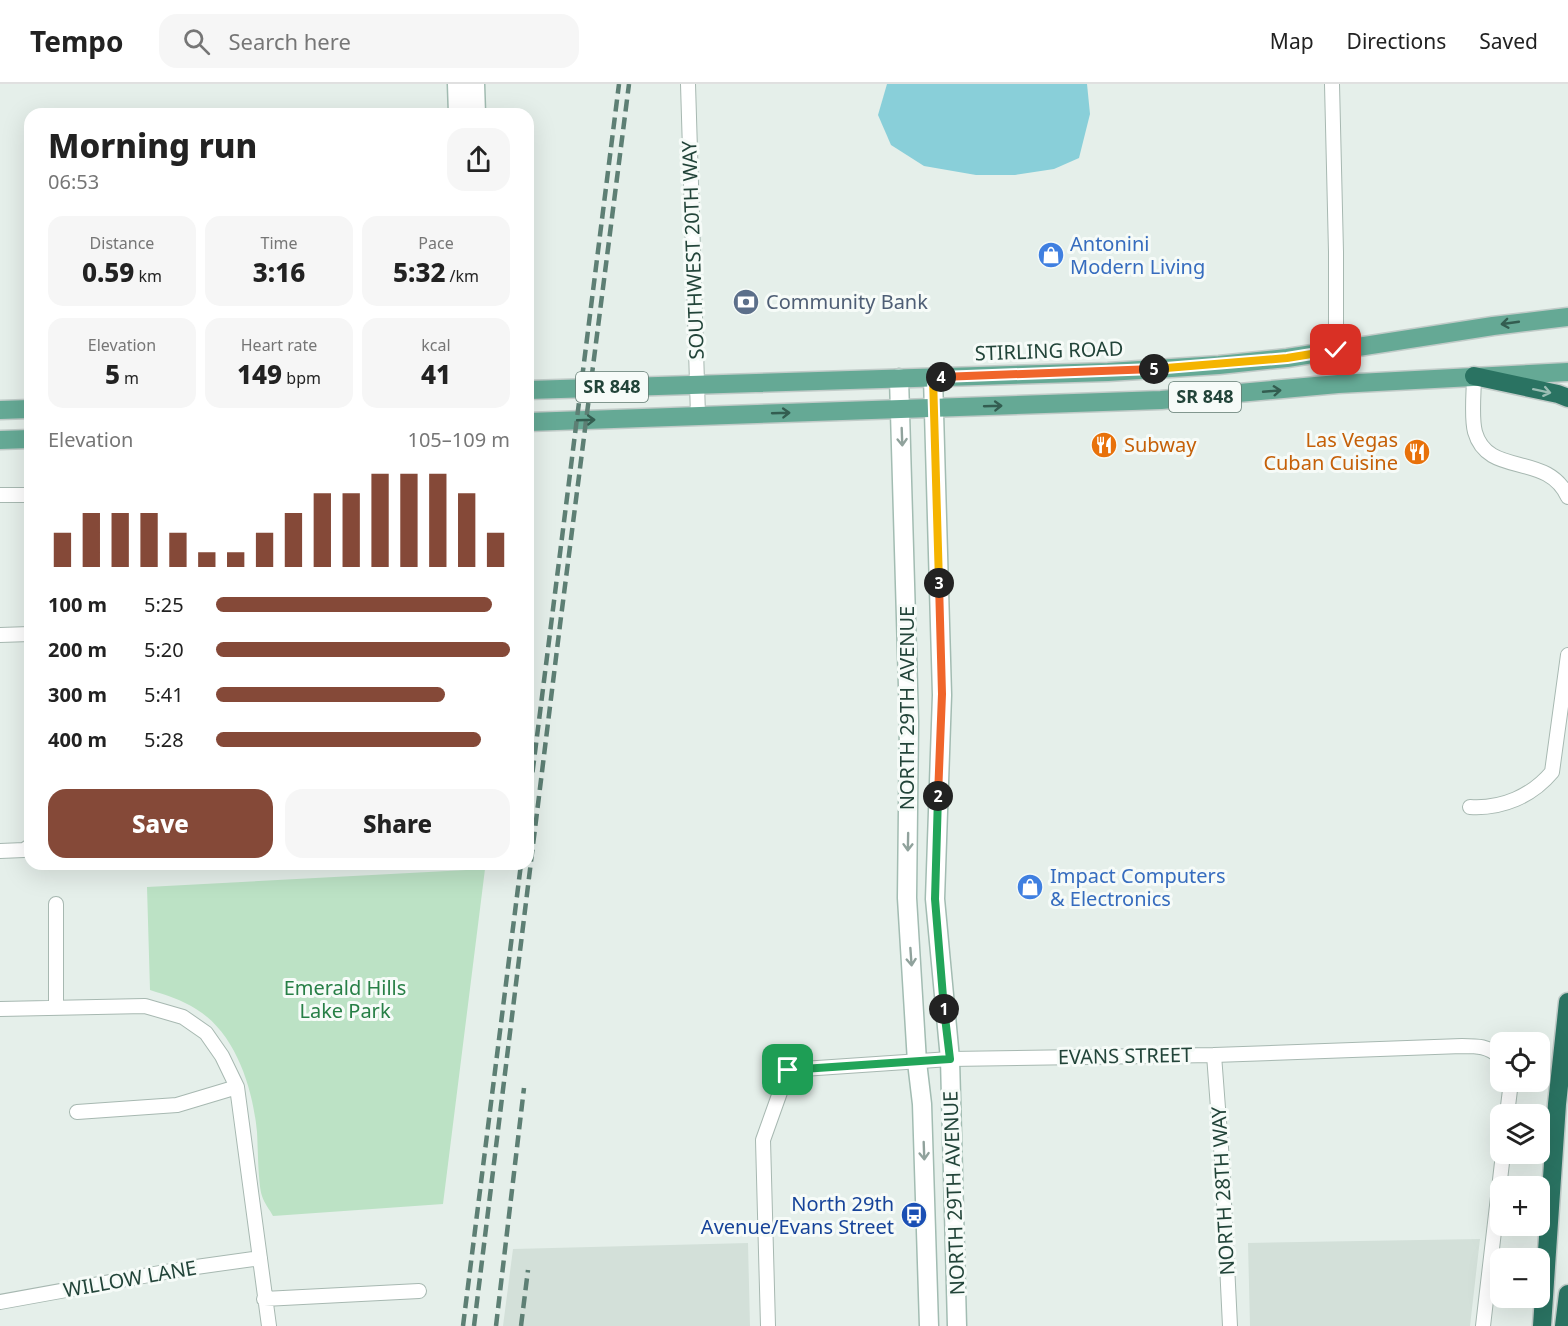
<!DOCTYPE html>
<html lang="en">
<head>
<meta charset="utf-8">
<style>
  :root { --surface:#fff; --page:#f6f6f6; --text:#222; --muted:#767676; --line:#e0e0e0; --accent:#854938 }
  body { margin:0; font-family:"Noto Sans",sans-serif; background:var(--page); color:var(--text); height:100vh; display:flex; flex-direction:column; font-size:22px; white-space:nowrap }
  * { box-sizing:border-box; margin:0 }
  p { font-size:20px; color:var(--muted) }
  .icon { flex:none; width:33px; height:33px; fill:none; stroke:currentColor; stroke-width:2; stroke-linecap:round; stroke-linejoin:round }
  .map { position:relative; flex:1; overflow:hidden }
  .sheet { position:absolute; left:24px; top:24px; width:510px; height:762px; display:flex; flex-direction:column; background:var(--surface); border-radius:18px; box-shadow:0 6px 24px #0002 }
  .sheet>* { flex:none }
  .tools { position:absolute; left:1490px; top:948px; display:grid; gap:12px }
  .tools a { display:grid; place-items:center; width:60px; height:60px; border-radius:12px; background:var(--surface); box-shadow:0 6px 24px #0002; font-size:30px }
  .pin { position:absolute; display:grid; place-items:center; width:51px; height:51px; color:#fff; margin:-26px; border-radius:12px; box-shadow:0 3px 9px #0006 }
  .km { position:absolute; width:30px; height:30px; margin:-15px; border-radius:50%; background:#222; color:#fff; font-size:16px; line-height:30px; text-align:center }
  .round { display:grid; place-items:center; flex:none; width:63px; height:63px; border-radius:18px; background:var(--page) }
  .headline { display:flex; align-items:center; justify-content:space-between; height:102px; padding:0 24px }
  h1 { font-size:33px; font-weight:800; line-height:45px }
  .metrics { display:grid; grid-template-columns:repeat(3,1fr); gap:9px; height:102px; padding:6px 24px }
  .metrics div { display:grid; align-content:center; border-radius:15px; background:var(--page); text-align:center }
  .metrics b { font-size:26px; font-weight:800 }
  .metrics small { font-size:16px; font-weight:400 }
  .metrics p { font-size:16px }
  .chart { height:168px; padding:12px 24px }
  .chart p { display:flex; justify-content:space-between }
  .chart svg { width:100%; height:108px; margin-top:6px; stroke:var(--accent); stroke-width:6 }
  .button { display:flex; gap:12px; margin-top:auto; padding:12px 24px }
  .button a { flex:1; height:69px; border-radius:18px; background:var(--accent); color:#fff; font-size:24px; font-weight:800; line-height:69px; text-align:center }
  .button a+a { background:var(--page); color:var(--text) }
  ul { padding:0 24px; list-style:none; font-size:20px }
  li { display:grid; grid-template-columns:96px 72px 1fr; align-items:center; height:45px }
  li i { height:15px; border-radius:8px; background:var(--accent) }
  header { display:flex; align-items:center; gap:36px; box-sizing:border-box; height:84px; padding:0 30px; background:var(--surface); border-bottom:2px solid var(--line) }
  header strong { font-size:28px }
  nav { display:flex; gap:33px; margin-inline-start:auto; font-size:21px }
  .search { width:420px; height:54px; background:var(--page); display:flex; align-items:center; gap:15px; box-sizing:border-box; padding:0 21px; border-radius:18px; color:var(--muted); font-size:22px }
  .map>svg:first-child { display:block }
  .built { fill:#d3e0d9 }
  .green { fill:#bce2c5 }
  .water { fill:#89cfd9 }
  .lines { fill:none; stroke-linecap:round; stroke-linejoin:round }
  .street-casing { stroke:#a7b8b1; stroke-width:16 }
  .secondary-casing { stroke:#a2bcb2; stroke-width:21 }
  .primary-casing { stroke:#c1cbc8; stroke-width:21 }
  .highway-casing { stroke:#c1cbc8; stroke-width:21 }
  .street { stroke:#fff; stroke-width:14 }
  .secondary { stroke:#fff; stroke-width:18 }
  .primary { stroke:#65a995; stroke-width:18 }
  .highway { stroke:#2a7362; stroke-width:18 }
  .rail { stroke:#5d7f74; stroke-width:4.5; stroke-dasharray:12 6; stroke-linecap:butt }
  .oneway { stroke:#335d50 }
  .oneway2 { stroke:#9abeb4 }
  .oneway3 { stroke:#90a29c }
  .split-1-casing { stroke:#fff; stroke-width:12 }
  .split-2-casing { stroke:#fff; stroke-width:12 }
  .split-3-casing { stroke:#fff; stroke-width:12 }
  .split-4-casing { stroke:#fff; stroke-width:12 }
  .split-5-casing { stroke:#fff; stroke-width:12 }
  .split-6-casing { stroke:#fff; stroke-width:12 }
  .split-1 { stroke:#22a559; stroke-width:8 }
  .split-2 { stroke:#22a559; stroke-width:8 }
  .split-3 { stroke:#f0652b; stroke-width:8 }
  .split-4 { stroke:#f5b400; stroke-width:8 }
  .split-5 { stroke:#f0652b; stroke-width:8 }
  .split-6 { stroke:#f5b400; stroke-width:8 }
  .labels { text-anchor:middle; stroke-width:6; stroke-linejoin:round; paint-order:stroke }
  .shield { fill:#f6fbf8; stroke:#627b72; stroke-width:1.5 }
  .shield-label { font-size:18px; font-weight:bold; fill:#224439 }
  .shop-label { font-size:20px; fill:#366cbe; stroke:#f6fbf8; text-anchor:start }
  .street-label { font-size:20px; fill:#224439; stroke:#f6fbf8 }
  .service-label { font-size:20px; fill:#4e5e75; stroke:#f6fbf8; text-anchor:start }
  .food-label { font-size:20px; fill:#c56008; stroke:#f6fbf8; text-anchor:end }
  .park-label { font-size:20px; fill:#277f46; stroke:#f6fbf8 }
  .transit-label { font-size:20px; fill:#164399; stroke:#f6fbf8; text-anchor:end }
</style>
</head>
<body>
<header>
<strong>Tempo</strong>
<div class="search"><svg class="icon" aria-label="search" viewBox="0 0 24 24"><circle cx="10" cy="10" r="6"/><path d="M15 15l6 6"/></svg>Search here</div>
<nav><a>Map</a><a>Directions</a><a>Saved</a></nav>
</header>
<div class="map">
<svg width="1568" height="1242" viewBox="0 0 1568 1242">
  <rect width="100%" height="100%" fill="#e5efea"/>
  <!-- built -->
  <path class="built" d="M1480 1155 1470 1242H1250L1248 1159Z
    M748 1159 750 1242H503L513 1165Z"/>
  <!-- green -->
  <path class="green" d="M485 785 443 1120 273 1132C270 1126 264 1119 262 1112 258 1099 258 1064 257 1048 253 1005 236 949 196 925 182 916 166 911 150 906L147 803Z"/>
  <!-- water -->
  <path class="water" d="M887 0H1087L1090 30 1079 74 1054 85 1015 91H976L924 82 891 61 878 31Z"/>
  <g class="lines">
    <defs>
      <path id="street" d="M688 0 698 332
        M1332 0 1336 168V266
        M1474 292C1474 308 1471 333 1475 348 1488 394 1547 367 1568 413
        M0 411H30
        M0 551 30 550
        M1470 723C1502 725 1532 712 1552 688L1568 571
        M0 767 24 766 30 762
        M56 820V923
        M0 925 145 922 183 933 206 949 222 972 237 1003 269 1242
        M1214 971 1222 1077 1230 1242
        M77 1028 177 1021 237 1003
        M1507 1030 1511 998
        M264 1215 419 1207
        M0 1218 182 1185 260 1174
        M768 1242 763 1056 788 986 950 975 1214 971 1462 962C1478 962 1488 962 1500 973
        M1483 1242 1503 1070"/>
      <path id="secondary" d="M457 0 458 30
        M475 0 476 30
        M933 293 942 611 935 815 950 975 957 1242
        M899 294 909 637 907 814 917 978 922 1020 929 1242"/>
      <path id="primary" d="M528 306 1108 288 1219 281 1287 274 1493 242 1568 233
        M0 326 30 325
        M528 338 1161 316 1338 300 1568 288
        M0 356 30 355"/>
      <path id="highway" d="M1474 292 1558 310 1568 314
        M1542 1242 1557 1020 1568 918
        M1564 1242 1568 1210"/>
    </defs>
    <!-- street casing -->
    <use href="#street" class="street-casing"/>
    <!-- secondary casing -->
    <use href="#secondary" class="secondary-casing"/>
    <!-- primary casing -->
    <use href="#primary" class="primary-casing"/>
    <!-- highway casing -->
    <use href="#highway" class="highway-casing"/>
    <!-- street -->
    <use href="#street" class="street"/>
    <!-- secondary -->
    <use href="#secondary" class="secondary"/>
    <!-- primary -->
    <use href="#primary" class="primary"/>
    <!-- highway -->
    <use href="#highway" class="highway"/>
    <!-- rail -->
    <path class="rail" d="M528 724 619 0
      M463 1242 521 780
      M474 1242 560 541 629 0
      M496 1242 524 1004
      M521 1242 528 1186"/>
  </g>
  <!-- one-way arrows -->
  <defs><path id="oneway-shaft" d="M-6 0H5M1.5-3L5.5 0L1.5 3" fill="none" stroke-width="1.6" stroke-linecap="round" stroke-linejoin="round" transform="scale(1.5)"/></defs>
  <g class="oneway">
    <use href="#oneway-shaft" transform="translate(1510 239) rotate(172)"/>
    <use href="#oneway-shaft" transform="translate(1272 307) rotate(-5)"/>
    <use href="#oneway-shaft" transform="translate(993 322) rotate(-2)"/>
    <use href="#oneway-shaft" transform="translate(781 329) rotate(-2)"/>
    <use href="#oneway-shaft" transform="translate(586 336) rotate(-2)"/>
  </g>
  <use class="oneway2" href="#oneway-shaft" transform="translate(1542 307) rotate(12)"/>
  <g class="oneway3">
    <use href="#oneway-shaft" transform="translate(902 353) rotate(88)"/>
    <use href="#oneway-shaft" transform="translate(908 758) rotate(91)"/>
    <use href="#oneway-shaft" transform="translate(911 873) rotate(86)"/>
    <use href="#oneway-shaft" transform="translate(924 1067) rotate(88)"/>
  </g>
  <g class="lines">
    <defs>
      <path id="split-1" d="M788 986 950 975 944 925"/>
      <path id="split-2" d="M938 712 935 815 944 925"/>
      <path id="split-3" d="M938 712 942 610 939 499"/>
      <path id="split-4" d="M939 499 933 293H941"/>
      <path id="split-5" d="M941 293 1154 285"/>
      <path id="split-6" d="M1154 285 1287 274 1336 266"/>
    </defs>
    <!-- split-1 casing -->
    <use href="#split-1" class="split-1-casing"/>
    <!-- split-2 casing -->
    <use href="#split-2" class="split-2-casing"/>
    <!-- split-3 casing -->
    <use href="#split-3" class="split-3-casing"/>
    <!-- split-4 casing -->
    <use href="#split-4" class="split-4-casing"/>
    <!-- split-5 casing -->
    <use href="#split-5" class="split-5-casing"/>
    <!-- split-6 casing -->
    <use href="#split-6" class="split-6-casing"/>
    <!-- split-1 -->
    <use href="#split-1" class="split-1"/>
    <!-- split-2 -->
    <use href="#split-2" class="split-2"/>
    <!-- split-3 -->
    <use href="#split-3" class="split-3"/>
    <!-- split-4 -->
    <use href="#split-4" class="split-4"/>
    <!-- split-5 -->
    <use href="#split-5" class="split-5"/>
    <!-- split-6 -->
    <use href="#split-6" class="split-6"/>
  </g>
  <!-- icons -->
  <defs>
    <symbol id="shop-disc" viewBox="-11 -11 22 22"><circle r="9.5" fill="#3f7fe0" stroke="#f6fbf8"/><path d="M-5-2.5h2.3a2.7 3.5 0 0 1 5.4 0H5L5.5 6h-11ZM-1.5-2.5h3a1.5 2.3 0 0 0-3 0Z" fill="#fff"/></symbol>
    <symbol id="bank-disc" viewBox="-11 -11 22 22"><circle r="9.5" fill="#5c6f8a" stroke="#f6fbf8"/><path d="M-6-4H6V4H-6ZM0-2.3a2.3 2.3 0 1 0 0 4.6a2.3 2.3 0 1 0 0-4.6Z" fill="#fff"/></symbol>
    <symbol id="restaurant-disc" viewBox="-11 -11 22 22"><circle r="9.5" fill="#e8710a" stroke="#f6fbf8"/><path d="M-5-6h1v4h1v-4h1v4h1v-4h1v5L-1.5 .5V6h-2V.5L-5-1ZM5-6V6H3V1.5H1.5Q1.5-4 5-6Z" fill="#fff"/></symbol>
    <symbol id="bus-disc" viewBox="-11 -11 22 22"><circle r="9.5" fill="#1a4fb4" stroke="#f6fbf8"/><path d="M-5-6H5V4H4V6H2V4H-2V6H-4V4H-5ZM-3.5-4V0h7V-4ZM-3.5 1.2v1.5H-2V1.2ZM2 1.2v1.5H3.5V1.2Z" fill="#fff"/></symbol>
  </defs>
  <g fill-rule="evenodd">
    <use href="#shop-disc" x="1036" y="156" width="30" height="30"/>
    <use href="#bank-disc" x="731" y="203" width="30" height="30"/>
    <use href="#restaurant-disc" x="1089" y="346" width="30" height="30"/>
    <use href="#restaurant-disc" x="1402" y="353" width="30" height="30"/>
    <use href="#shop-disc" x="1015" y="788" width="30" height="30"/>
    <use href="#bus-disc" x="899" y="1116" width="30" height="30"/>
  </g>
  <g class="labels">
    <!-- shield labels -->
    <g class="shield">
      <rect x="576" y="288" width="72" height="30" rx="4.5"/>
      <rect x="1169" y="298" width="72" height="30" rx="4.5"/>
    </g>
    <g class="shield-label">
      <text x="612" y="309">SR 848</text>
      <text x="1205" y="319">SR 848</text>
    </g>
    <!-- shop labels -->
    <g class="shop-label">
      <text x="1070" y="167">Antonini<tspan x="1070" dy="23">Modern Living</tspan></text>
      <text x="1050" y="799">Impact Computers<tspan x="1050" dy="23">&amp; Electronics</tspan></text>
    </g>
    <!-- street labels -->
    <g class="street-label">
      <text transform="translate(693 166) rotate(-92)" y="7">SOUTHWEST 20TH WAY</text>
      <text transform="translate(1049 267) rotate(-2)" y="7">STIRLING ROAD</text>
      <text transform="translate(907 624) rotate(-90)" y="7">NORTH 29TH AVENUE</text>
      <text transform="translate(1125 972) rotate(-1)" y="7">EVANS STREET</text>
      <text transform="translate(1223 1107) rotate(-93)" y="7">NORTH 28TH WAY</text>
      <text transform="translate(954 1109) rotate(-92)" y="7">NORTH 29TH AVENUE</text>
      <text transform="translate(130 1195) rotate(-10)" y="7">WILLOW LANE</text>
    </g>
    <!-- service labels -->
    <g class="service-label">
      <text x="766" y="225">Community Bank</text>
    </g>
    <!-- food labels -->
    <g class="food-label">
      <text x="1398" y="363">Las Vegas<tspan x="1398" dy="23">Cuban Cuisine</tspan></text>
      <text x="1124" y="368" text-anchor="start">Subway</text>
    </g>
    <!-- park labels -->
    <g class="park-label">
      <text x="345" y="911">Emerald Hills<tspan x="345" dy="23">Lake Park</tspan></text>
    </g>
    <!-- transit labels -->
    <g class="transit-label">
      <text x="894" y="1127">North 29th<tspan x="894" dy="23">Avenue/Evans Street</tspan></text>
    </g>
  </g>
</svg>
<div class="tools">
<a><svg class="icon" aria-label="locate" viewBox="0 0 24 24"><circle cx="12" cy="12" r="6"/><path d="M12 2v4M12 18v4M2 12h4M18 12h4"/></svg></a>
<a><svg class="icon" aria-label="layers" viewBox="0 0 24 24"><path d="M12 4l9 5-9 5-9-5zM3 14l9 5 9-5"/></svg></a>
<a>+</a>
<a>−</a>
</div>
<div class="pin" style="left:788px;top:986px;background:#1e9e55"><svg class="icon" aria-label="arrive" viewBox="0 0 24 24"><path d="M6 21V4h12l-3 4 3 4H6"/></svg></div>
<div class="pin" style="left:1336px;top:266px;background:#d93025"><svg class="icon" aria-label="check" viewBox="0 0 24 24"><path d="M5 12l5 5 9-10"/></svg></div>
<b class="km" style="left:944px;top:925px">1</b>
<b class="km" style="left:938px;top:712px">2</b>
<b class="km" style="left:939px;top:499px">3</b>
<b class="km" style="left:941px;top:293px">4</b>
<b class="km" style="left:1154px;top:285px">5</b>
<section class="sheet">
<div class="headline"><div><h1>Morning run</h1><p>06:53</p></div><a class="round"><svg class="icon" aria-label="share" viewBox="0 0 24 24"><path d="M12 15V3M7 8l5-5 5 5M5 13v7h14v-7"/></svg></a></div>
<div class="metrics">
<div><p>Distance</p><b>0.59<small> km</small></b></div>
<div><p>Time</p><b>3:16</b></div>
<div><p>Pace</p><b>5:32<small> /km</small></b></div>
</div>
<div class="metrics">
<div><p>Elevation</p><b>5<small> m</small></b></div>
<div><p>Heart rate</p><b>149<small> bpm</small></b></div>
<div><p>kcal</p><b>41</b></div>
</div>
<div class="chart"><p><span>Elevation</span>105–109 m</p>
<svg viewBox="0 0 160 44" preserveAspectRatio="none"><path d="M5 44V30M15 44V22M25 44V22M35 44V22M45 44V30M55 44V38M65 44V38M75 44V30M85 44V22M95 44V14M105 44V14M115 44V6M125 44V6M135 44V6M145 44V14M155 44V30"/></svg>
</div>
<ul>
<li><b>100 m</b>5:25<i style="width:94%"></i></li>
<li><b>200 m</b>5:20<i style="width:100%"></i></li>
<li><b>300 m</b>5:41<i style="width:78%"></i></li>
<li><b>400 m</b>5:28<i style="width:90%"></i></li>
</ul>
<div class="button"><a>Save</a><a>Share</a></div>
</section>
</div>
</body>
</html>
